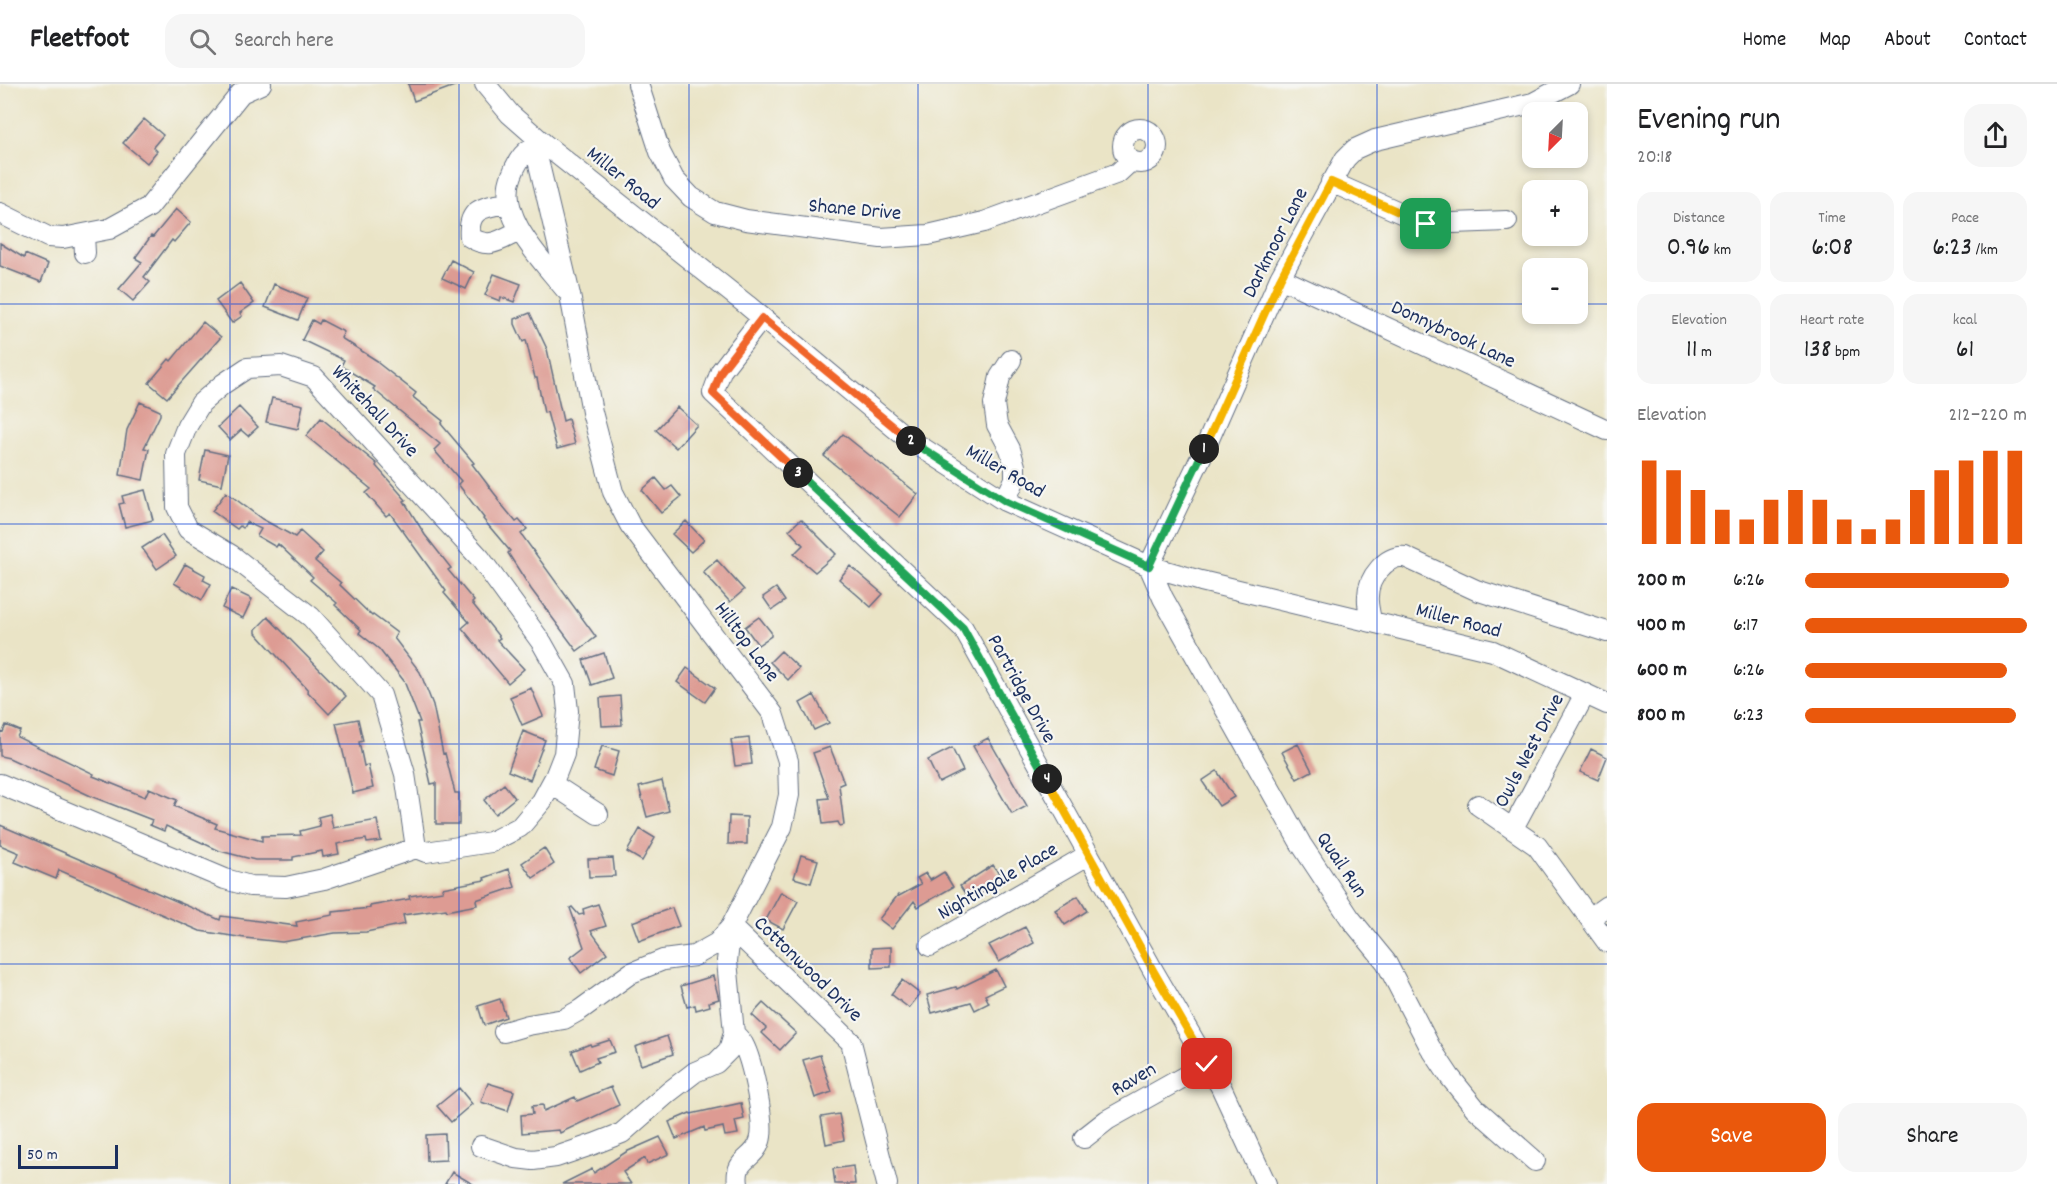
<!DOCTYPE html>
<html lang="en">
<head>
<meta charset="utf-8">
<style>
  :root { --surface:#fff; --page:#f6f6f6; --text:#202124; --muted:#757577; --line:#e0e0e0; --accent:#ea580c }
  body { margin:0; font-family:Dekko,sans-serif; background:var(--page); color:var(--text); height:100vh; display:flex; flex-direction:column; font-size:22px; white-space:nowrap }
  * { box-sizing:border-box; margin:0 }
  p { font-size:20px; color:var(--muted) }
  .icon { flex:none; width:33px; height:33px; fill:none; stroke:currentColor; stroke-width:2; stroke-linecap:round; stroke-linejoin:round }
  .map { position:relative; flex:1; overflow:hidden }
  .side { display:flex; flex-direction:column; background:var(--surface); width:450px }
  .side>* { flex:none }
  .needle { width:39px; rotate:204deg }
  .controls { position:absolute; left:1522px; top:18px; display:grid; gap:12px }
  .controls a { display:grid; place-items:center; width:66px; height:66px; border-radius:12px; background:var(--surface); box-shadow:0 3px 9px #0003; font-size:30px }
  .scale { position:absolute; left:18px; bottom:15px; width:100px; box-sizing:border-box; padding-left:6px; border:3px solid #1b2f5e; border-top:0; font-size:16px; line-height:21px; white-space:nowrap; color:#1b2f5e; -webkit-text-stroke:4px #f6f6f2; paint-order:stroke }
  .pin { position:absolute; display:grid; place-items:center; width:51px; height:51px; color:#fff; margin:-26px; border-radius:12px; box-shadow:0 3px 9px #0006 }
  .km { position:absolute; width:30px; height:30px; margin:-15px; border-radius:50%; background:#222; color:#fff; font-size:16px; line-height:30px; text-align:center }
  .round { display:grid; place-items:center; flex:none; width:63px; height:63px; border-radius:18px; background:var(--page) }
  .head { display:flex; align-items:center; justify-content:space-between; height:102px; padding:0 30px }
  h1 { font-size:33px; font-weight:600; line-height:45px }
  .metrics { display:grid; grid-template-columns:repeat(3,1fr); gap:9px; height:102px; padding:6px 30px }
  .metrics div { display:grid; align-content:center; border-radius:15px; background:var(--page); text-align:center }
  .metrics b { font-size:26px; font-weight:600 }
  .metrics small { font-size:16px; font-weight:400 }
  .metrics p { font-size:16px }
  .chart { height:168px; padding:12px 30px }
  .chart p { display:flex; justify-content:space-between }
  .chart svg { width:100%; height:108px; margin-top:6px; stroke:var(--accent); stroke-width:6 }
  .action { display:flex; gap:12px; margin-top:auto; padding:12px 30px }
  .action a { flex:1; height:69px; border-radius:18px; background:var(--accent); color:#fff; font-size:24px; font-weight:600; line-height:69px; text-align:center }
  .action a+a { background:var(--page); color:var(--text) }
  ul { padding:0 30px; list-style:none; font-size:20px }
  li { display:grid; grid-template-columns:96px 72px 1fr; align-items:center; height:45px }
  li i { height:15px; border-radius:8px; background:var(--accent) }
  header { display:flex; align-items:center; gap:36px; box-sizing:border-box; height:84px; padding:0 30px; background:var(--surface); border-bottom:2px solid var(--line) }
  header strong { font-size:28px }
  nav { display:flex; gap:33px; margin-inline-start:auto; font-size:21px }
  .search { width:420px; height:54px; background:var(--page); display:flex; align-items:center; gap:15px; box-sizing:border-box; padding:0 21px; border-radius:18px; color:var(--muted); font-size:22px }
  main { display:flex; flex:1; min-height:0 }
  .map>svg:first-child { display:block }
  .building { fill:#dd9b93 }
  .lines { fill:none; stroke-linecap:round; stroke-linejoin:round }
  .minor-casing { stroke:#636e82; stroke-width:22 }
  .minor { stroke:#fff; stroke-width:20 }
  .split-1-casing { stroke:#fff; stroke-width:12 }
  .split-2-casing { stroke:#fff; stroke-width:12 }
  .split-3-casing { stroke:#fff; stroke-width:12 }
  .split-4-casing { stroke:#fff; stroke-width:12 }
  .split-5-casing { stroke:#fff; stroke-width:12 }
  .split-1 { stroke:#f5b400; stroke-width:8 }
  .split-2 { stroke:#22a559; stroke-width:8 }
  .split-3 { stroke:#f0652b; stroke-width:8 }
  .split-4 { stroke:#22a559; stroke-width:8 }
  .split-5 { stroke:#f5b400; stroke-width:8 }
  .grid { fill:none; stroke:#1d4ed8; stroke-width:1.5; stroke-opacity:0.55 }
  .labels { text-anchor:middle; stroke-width:4.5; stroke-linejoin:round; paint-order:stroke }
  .street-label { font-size:21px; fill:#1b2f5e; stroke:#f6f6f2 }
</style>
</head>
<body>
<header>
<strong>Fleetfoot</strong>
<div class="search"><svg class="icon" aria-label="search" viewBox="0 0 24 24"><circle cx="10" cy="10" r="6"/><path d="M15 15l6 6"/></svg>Search here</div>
<nav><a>Home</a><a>Map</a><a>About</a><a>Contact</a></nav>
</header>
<main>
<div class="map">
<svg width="1607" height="1100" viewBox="0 0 1607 1100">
  <rect width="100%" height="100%" fill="#f6f6f2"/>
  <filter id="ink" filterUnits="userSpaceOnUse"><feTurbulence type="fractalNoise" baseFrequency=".0167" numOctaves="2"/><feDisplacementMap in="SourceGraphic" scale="12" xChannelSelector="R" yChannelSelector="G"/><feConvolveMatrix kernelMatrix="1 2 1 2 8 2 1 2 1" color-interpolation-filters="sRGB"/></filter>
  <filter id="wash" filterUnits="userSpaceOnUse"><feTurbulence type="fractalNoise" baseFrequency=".008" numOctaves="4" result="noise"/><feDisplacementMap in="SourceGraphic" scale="24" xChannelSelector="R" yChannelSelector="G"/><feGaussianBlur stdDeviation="1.35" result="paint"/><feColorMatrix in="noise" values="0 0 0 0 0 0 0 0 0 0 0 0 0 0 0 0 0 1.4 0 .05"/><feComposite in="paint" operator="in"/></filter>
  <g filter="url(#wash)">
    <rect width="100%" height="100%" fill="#eae4c6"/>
    <g id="blocks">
      <!-- building -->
      <path class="building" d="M408 0H457V1L414 17Z
        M144 35 163 51 153 63 157 67 147 79 123 59Z
        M176 125 191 138 174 158 172 156 144 193 150 198 133 217 119 205 142 178 135 174 151 152 153 153Z
        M0 159 24 174 25 170 48 180 41 198 0 182Z
        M451 176 474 188 466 205 442 194Z
        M494 190 521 200 514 218 501 213 500 217 485 211Z
        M240 199 254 219 240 229 242 232 232 239 216 217Z
        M274 200 307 214 298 236 265 223Z
        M530 229 547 265 563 337 568 335 575 360 557 365 547 328 544 329 537 294H535L526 256 523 258 515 240V235Z
        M312 236 319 240 321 236 344 248 341 254 379 278 378 279 416 309 413 313 443 337 441 340 474 379 472 380 494 409 498 414 497 415 516 438 519 436 527 445 521 450 596 553 577 567 531 505 508 469 510 467 483 435 484 434 458 400 461 397 434 366 440 360 373 305 375 303 341 282 344 276 302 256Z
        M203 238 221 253 167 314 149 299 169 275 171 277Z
        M272 314 303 321 298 345 266 338Z
        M140 318 160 327V331L144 364 149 365 143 396 120 391 127 346Z
        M239 323 258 343 248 352 241 346 230 356 218 343Z
        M677 323 697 341 676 364 656 346Z
        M321 334 377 380 376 382 406 416 404 417 425 451 451 484 448 486 474 517 472 519 500 554 497 556 524 585 508 599 462 544 469 538 444 509 446 507 390 429 386 432 366 409 371 405 306 352Z
        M843 350 918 410 900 433 824 372Z
        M205 366 228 371 222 401 199 396Z
        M656 394 666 406 672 402 681 413 661 429 642 406Z
        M145 406 153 436 125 443 119 420 124 419 122 412Z
        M226 408 262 435 295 453 300 447 323 468 315 477 341 499 340 501 372 532 373 531 397 549 394 554 420 588 433 621 443 670 445 669 455 709H459V740H436V699L431 700 417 638H420L404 597 379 565 359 549 361 546 335 521 337 519 310 496 313 493 278 460 276 463 257 452 261 445 246 438 243 444 240 442 237 445 212 427Z
        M801 435 836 470 815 488 794 470 803 461 789 446Z
        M686 437 704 456 691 468 672 450Z
        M162 451 176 472 157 485 142 464Z
        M717 476 744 506 730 518 703 488Z
        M185 480 205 491 203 496 211 500 202 516 174 499Z
        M850 482 883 510 871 523 839 495Z
        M776 504 785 517 772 526 763 513Z
        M231 505 252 515 243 534 222 524Z
        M268 533 346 612 329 630 307 607 308 606 256 549V545Z
        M759 533 771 548V552L758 561 745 543Z
        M781 567 799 584 788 596 770 578Z
        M604 569 612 594 592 601 583 576Z
        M687 584 715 604 705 618 677 598Z
        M531 604 543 632 522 641 510 613Z
        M814 611 829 639 814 646 800 619Z
        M620 612 622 641 602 642 600 614Z
        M358 635 363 657 359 658 364 682 368 681 373 704 353 709 336 639Z
        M6 641 20 647 17 653 94 690 93 692 145 713 149 704 177 716 174 722 217 740 215 744 262 757V752L301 751 300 747 320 742 318 733 330 730 333 744 377 736 381 757 367 759 366 755 337 760 339 770 323 773 322 767 293 773V776H255L220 767 166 742 164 747 150 741 152 736 93 713 9 674 0 672V647L3 648Z
        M523 647 545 656 530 696 508 687Z
        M749 654 752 680 735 682 731 656Z
        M988 654 1027 722 1012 730 973 662Z
        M1298 660 1312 687 1297 695 1282 668Z
        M602 662 619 667 612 692 594 686Z
        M830 663 844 699 839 701 844 741 840 742 838 738 823 740 820 715 829 714 813 669Z
        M952 664 963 687 939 699 928 676Z
        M1591 665 1607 673 1598 696 1580 688Z
        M1217 687 1234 713 1219 722 1202 697Z
        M662 697 669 727 647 733 639 703Z
        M504 700 515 714 495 730 484 716Z
        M729 732 747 733V760H728Z
        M0 741 220 836 221 832 297 842 296 838 333 831V828L370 824V822L410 815 409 812 443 807 442 804 485 796 484 794 509 785 515 803 476 816 477 821 447 827 446 825 403 831 405 840 366 848 335 849 282 858 245 854 200 847 59 786 56 795 15 778 19 769 0 761Z
        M640 745 655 754 642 777 627 768Z
        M544 764 554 780 533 794 522 779Z
        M801 771 818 776 811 799 794 794Z
        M613 774 615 792 589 793 588 775Z
        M993 781 1003 796 970 817 960 802Z
        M944 788 953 803 918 823 914 817 892 845 879 835 898 811 899 812 921 800 917 794 926 789 930 795 932 794 931 796Z
        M781 808 798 817 783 845 766 836Z
        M1078 812 1087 827 1065 841 1055 826Z
        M598 820 606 842 591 847 607 869 581 889 570 874 584 863 570 824 572 823 579 831 584 830 583 825Z
        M672 824 679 842 639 857 632 838Z
        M1025 843 1034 859 999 878 989 861Z
        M891 863V883L872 884V864Z
        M996 886 1004 902 985 911 989 919 975 926 971 918 932 929 927 911 956 903 957 905Z
        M713 892 719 915 709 918 710 922 696 926 695 921 687 923 681 902Z
        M902 896 920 910 909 924 891 910Z
        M500 915 506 933 484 941 478 922Z
        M763 919 796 949 780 966 762 949 766 944 752 931Z
        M667 952 673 970 641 981 635 963Z
        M610 956 615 968 596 974 598 978 580 986 572 967 590 960 591 962Z
        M820 971 832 1008 815 1014 803 976Z
        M488 999 514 1007 508 1027 481 1018Z
        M611 1003 619 1021 560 1049 559 1046 522 1049 521 1031 533 1030 532 1022 543 1021 544 1027 575 1013 577 1017Z
        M459 1004 472 1020 451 1038 437 1022Z
        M741 1019 744 1035 735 1037 738 1050 725 1052 723 1043 705 1047 704 1043 676 1055 669 1038 690 1029 691 1030Z
        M839 1030 844 1056 826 1060 821 1033Z
        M445 1050 446 1076 427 1077 426 1051Z
        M660 1053 669 1070 647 1080 645 1074 623 1088 631 1100H562L592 1085 594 1089 626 1068Z
        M853 1082 855 1100H835L833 1085Z
        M452 1088 473 1100H445Z"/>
    </g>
  </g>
  <g filter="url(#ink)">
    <use href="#blocks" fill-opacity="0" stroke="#636e82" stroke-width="1.5"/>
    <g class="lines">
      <defs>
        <path id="minor" d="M485 0 510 30 543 59 747 221 907 354 1005 417 1149 482 1201 497 1493 567 1607 620
          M638 0 660 68 674 95 691 113 715 128 746 136 881 154 928 151 984 138 1118 89 1131 77
          M1123 62a17 17 0 1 1 34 0a17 17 0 1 1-34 0Z
          M543 59C538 62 531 64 527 67 520 73 515 83 512 91 495 131 542 176 566 206
          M1331 98 1426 140 1507 137
          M509 119C485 123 467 123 470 153 490 166 500 156 519 147
          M0 129 48 153 63 154 109 145 149 123 241 9 261 0
          M84 151 85 169
          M1280 194 1607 346
          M762 234 721 287 713 309 963 544 1154 888 1221 1003 1266 1100
          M1005 417 1015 395V382L1010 365 997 341 994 320 1000 293 1011 276
          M1371 537C1370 529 1367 520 1368 512 1368 494 1386 471 1405 473L1476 506 1607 548
          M0 700 225 795 250 802 286 803 324 795 416 764 426 768 491 758 520 743 542 717 555 693 564 670 568 627 565 600 542 559 480 474 314 293 281 282 247 284 223 300 201 319 187 342 176 370 177 423 188 445 231 471 311 533 381 611 405 690 416 764
          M552 700 598 730
          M1478 721 1537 762 1607 858
          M1513 744 1585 610
          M1590 834 1607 822
          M731 843 851 958 887 1100
          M930 862 1088 771
          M504 948 528 941 564 935 580 926 631 889 663 876 694 872 717 859 731 843 782 743 789 711 788 677 773 630 630 441 613 408 592 328 570 211 538 76 543 59
          M734 949C737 953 741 956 743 960 752 976 766 1040 760 1057 754 1077 734 1073 738 1100
          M1084 1054 1107 1036 1207 980
          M481 1062 516 1074 533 1076 556 1073 594 1060 622 1049 669 1008 695 988 716 979 729 966 734 949 727 877 731 843
          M1535 1077 1475 1024 1450 993 1430 963 1386 878 1350 834 1301 760 1163 514 1149 482 1202 371 1280 194 1345 75 1355 65 1375 56 1533 19 1569 0"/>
      </defs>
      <!-- minor casing -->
      <use href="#minor" class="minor-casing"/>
      <!-- minor -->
      <use href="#minor" class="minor"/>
    </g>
  </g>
  <g class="lines" filter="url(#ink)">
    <defs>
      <path id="split-1" d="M1204 365 1280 195 1331 98 1426 140"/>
      <path id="split-2" d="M911 357 1005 417 1149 482 1204 365"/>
      <path id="split-3" d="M798 389 713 309 721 287 762 234 911 357"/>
      <path id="split-4" d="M798 389 963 544 1047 695"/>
      <path id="split-5" d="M1047 695 1154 888 1207 980"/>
    </defs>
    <!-- split-1 casing -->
    <use href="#split-1" class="split-1-casing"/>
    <!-- split-2 casing -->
    <use href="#split-2" class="split-2-casing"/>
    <!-- split-3 casing -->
    <use href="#split-3" class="split-3-casing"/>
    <!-- split-4 casing -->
    <use href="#split-4" class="split-4-casing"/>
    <!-- split-5 casing -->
    <use href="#split-5" class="split-5-casing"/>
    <!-- split-1 -->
    <use href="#split-1" class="split-1"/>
    <!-- split-2 -->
    <use href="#split-2" class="split-2"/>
    <!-- split-3 -->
    <use href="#split-3" class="split-3"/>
    <!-- split-4 -->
    <use href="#split-4" class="split-4"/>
    <!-- split-5 -->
    <use href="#split-5" class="split-5"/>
  </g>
  <!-- grid -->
  <path class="grid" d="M230 0V1100M459 0V1100M689 0V1100M918 0V1100M1148 0V1100M1377 0V1100M0 220H1533M1578 220H1607M0 440H1607M0 660H1607M0 880H1607"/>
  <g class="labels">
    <!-- street labels -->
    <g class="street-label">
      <text transform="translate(624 93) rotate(39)" y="7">Miller Road</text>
      <text transform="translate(855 124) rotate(5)" y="7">Shane Drive</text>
      <text transform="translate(1274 158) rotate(-63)" y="7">Darkmoor Lane</text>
      <text transform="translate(1454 249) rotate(25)" y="7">Donnybrook Lane</text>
      <text transform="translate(376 326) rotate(47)" y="7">Whitehall Drive</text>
      <text transform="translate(1006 386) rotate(30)" y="7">Miller Road</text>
      <text transform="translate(1459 535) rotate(15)" y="7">Miller Road</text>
      <text transform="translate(748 557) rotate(53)" y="7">Hilltop Lane</text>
      <text transform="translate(1023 604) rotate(61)" y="7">Partridge Drive</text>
      <text transform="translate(1528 666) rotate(-62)" y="7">Owls Nest Drive</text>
      <text transform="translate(1343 780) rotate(56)" y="7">Quail Run</text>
      <text transform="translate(997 796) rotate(-30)" y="7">Nightingale Place</text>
      <text transform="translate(809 884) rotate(44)" y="7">Cottonwood Drive</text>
      <text transform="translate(1133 994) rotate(-30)" y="7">Raven</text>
    </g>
  </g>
</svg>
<div class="controls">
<a><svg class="needle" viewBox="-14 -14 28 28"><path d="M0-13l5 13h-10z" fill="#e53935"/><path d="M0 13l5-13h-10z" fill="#757577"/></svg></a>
<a>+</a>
<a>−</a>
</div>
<div class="scale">50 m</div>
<div class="pin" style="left:1426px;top:140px;background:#1e9e55"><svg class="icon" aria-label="arrive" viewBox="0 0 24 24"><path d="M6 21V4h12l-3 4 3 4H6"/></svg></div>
<div class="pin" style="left:1207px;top:980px;background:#d93025"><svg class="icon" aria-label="check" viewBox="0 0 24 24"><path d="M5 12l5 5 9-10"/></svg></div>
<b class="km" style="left:1204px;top:365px">1</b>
<b class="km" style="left:911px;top:357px">2</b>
<b class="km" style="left:798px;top:389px">3</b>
<b class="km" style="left:1047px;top:695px">4</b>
</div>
<section class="side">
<div class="head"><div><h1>Evening run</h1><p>20:18</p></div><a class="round"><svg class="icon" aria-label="share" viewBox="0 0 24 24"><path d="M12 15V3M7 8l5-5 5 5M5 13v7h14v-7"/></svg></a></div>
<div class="metrics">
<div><p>Distance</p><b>0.96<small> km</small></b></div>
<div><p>Time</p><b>6:08</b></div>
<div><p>Pace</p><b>6:23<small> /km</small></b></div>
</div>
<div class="metrics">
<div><p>Elevation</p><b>11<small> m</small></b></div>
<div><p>Heart rate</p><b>138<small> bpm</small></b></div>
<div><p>kcal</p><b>61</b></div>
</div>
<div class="chart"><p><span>Elevation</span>212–220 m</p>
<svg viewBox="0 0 160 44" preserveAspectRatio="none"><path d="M5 44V10M15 44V14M25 44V22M35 44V30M45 44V34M55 44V26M65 44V22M75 44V26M85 44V34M95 44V38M105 44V34M115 44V22M125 44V14M135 44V10M145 44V6M155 44V6"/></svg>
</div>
<ul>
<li><b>200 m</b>6:26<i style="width:92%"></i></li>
<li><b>400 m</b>6:17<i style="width:100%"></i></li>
<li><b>600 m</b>6:26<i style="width:91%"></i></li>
<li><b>800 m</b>6:23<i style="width:95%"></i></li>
</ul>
<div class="action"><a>Save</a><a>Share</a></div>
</section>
</main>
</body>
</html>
